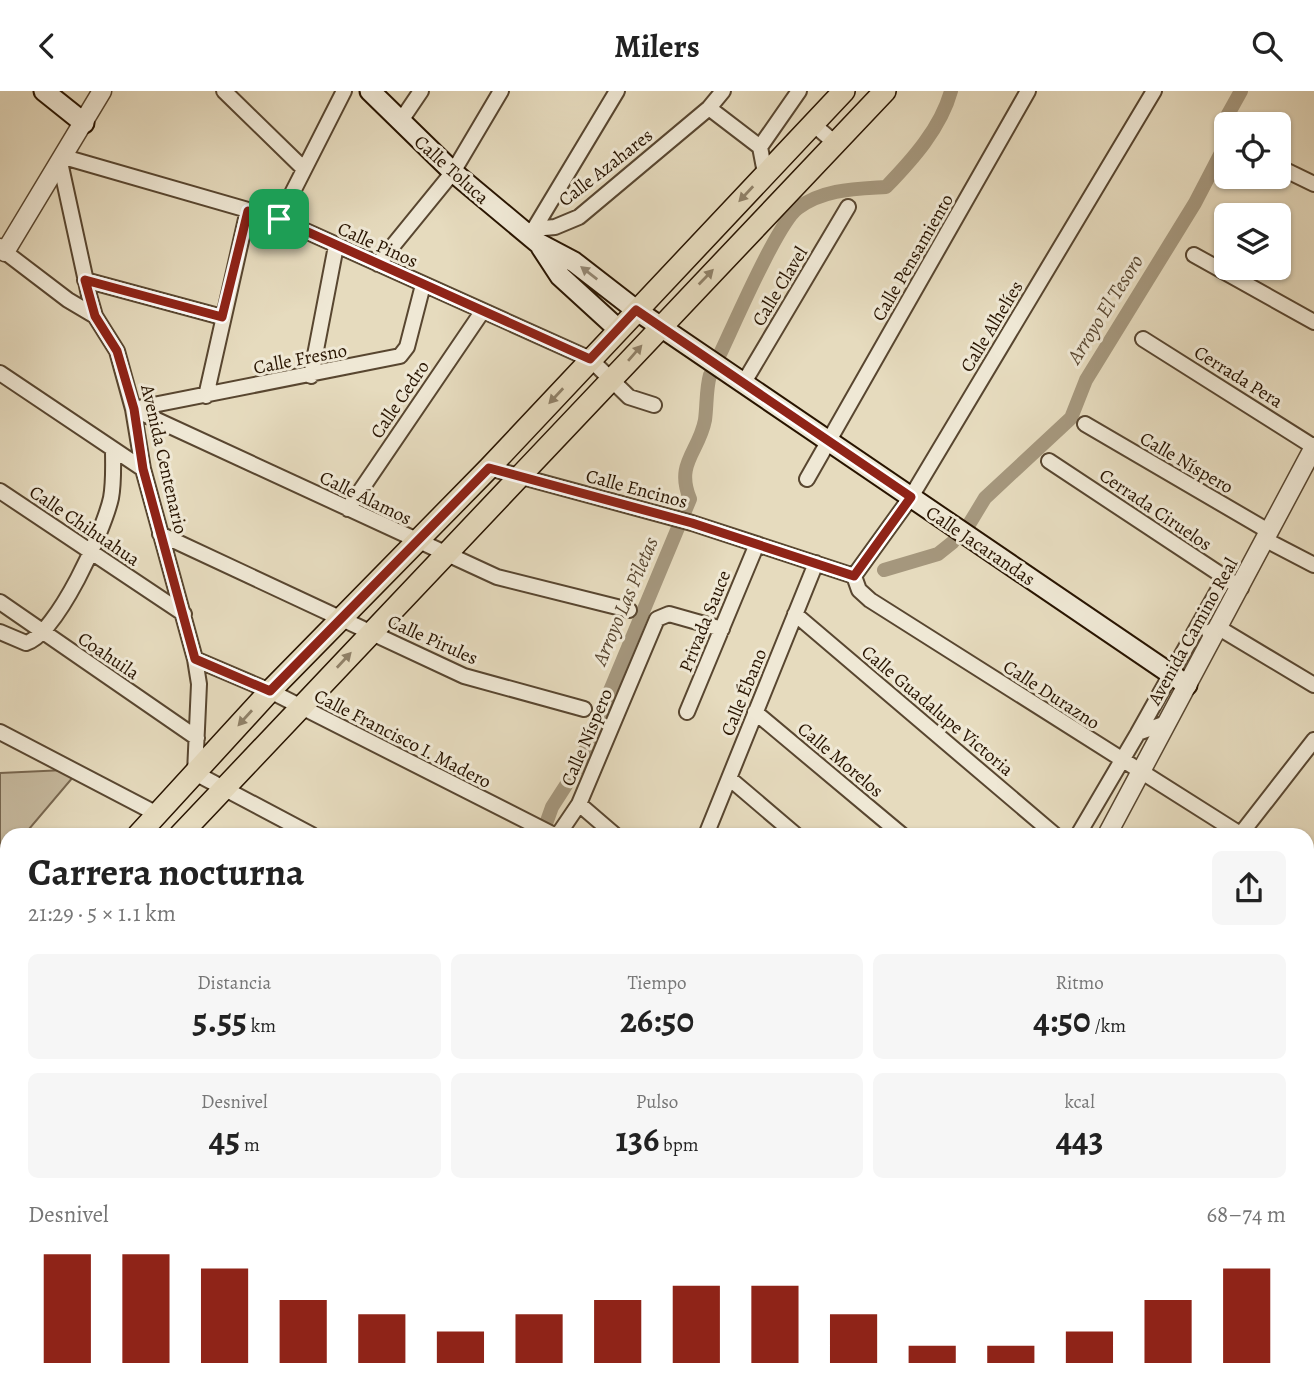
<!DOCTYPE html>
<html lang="es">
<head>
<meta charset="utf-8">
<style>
  :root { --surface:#fff; --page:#f6f6f6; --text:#222; --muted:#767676; --accent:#8f2418 }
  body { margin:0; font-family:Alegreya,serif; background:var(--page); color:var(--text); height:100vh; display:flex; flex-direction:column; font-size:26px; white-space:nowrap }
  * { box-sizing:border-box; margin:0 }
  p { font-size:23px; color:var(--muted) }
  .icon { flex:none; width:38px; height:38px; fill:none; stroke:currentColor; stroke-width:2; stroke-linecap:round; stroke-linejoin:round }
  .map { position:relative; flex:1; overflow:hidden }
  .details { position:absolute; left:0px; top:737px; width:1314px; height:569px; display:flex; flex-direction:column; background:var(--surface); border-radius:21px 21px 0 0; box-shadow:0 2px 5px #0004 }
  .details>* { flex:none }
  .fabs { position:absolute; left:1214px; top:21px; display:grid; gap:14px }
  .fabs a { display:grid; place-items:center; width:77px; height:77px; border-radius:10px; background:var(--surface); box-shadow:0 2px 5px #0004; font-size:35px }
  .pin { position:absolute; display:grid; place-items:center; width:60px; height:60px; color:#fff; margin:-30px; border-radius:14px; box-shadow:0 4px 10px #0006 }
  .round { display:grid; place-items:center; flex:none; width:74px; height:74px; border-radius:10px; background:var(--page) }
  .overview { display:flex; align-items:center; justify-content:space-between; height:119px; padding:0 28px }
  h1 { font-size:38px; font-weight:700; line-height:52px }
  .stats { display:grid; grid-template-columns:repeat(3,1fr); gap:10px; height:119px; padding:7px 28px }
  .stats div { display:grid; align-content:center; border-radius:10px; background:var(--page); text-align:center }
  .stats b { font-size:35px; font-weight:700 }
  .stats small { font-size:19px; font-weight:400 }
  .stats p { font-size:19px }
  .chart { height:196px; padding:14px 28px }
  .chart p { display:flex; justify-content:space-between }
  .chart svg { width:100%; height:126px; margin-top:7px; stroke:var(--accent); stroke-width:6 }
  header { display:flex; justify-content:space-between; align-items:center; height:91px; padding:0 28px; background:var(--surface); font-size:32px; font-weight:700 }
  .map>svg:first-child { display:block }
  .green { fill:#c6b99e; stroke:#77664f; stroke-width:2 }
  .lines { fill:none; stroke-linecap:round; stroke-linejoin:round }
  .canal { stroke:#a5977d; stroke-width:14 }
  .minor-casing { stroke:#584630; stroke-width:18 }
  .tertiary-casing { stroke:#584630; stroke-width:21 }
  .secondary-casing { stroke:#281400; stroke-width:23 }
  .primary-casing { stroke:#281400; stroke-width:24 }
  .minor { stroke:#efe8d5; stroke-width:14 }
  .tertiary { stroke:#efe8d5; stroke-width:18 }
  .secondary { stroke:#efe8d5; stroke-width:19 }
  .primary { stroke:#e6dbbe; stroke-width:21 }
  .oneway { fill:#908168 }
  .oneway2 { fill:#958975 }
  .route-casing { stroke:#fff; stroke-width:14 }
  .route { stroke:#8f2418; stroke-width:9 }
  .labels { text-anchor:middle; stroke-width:6; stroke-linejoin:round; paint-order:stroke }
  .street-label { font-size:19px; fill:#281400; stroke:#efe8d5 }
  .water-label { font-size:21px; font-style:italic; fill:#5a4832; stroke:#efe8d5 }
</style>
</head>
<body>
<header><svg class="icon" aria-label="back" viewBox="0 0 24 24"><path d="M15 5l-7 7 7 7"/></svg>Milers<svg class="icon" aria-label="search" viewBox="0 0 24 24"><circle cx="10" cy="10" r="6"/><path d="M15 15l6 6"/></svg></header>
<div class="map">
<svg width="1314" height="1304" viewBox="0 0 1314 1304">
  <rect width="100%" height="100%" fill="#e6dbbe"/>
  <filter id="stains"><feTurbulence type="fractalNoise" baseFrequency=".00286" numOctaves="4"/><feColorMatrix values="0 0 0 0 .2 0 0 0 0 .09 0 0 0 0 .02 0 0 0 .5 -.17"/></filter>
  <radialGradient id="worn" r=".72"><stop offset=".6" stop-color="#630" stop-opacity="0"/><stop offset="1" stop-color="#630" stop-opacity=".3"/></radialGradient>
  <!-- green -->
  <path class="green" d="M65 679 74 685 24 744H7V764L0 772V682Z
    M811 1299 1221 1298 1223 1304H808Z"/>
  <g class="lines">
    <!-- canal -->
    <path class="canal" d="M720 263C733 236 778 131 798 117 824 98 855 98 886 96 912 69 941 37 951 0
      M968 435 985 407 1071 327 1086 289 1195 112 1221 62 1222 34 1241 0
      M884 479 938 463 953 451
      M542 744 552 716 579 674 690 408C675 372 699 361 705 329 707 314 706 298 710 284
      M245 1304 251 1298"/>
    <defs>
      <path id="minor" d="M224 0 304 78
        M709 17 760 56
        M400 31 421 0
        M813 33 835 52
        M64 66 279 128 590 268 629 306 654 314
        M60 71 89 204 95 225 117 260 133 318 143 378 195 568 199 593 195 682 312 744
        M1279 76 1314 93
        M765 82 760 56 799 0
        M279 128 344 0
        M533 138 555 136 579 126 709 17 723 0
        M531 143 617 0
        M5 161 68 209 95 225
        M1194 164 1314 231
        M378 173 453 81 501 0
        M85 189 222 226
        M1143 248 1314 356
        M0 282 143 378
        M311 285 336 155
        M743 293 848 116
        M206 305 248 119
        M133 318 497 486 629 519
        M133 318 400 265 407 256 423 194
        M1085 333 1270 441
        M1049 370 1241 497
        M489 377 692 432 854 485
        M807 388 1028 0
        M0 400 184 523
        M348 418 482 221
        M160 443 464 585 584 618
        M1266 449 1314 474
        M854 485 911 406 1154 0
        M854 485 859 499 870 509 1240 743
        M0 511 197 647
        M795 523 1055 744
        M0 541 26 552C57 543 104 439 111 407 114 391 113 374 113 358
        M1209 541 1219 537 1314 594
        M195 568 270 600 554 744
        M687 621 757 453
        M755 621 902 744
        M0 641 159 724
        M1138 642 1225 487
        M729 687 796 744
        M579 713 615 744
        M558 744 579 713 657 528 669 523 722 538
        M706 744 816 472
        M1078 744 1138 642 1166 632
        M1240 744 1314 649
        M1307 1005 1314 1000
        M1307 1110 1314 1102
        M0 1153 7 1161
        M148 1298 156 1304
        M354 1298 361 1304
        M580 1298 586 1304
        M725 1298 731 1304
        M0 1299 4 1304
        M399 1304 403 1298
        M520 1304 525 1298
        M1297 1304V1298"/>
      <path id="tertiary" d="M0 157 5 161 102 0
        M1107 744 1314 356
        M0 1099 7 1086
        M763 1304 766 1298"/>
      <path id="secondary" d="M44 0 84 32
        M370 0 453 81 538 152 574 171 636 219 1187 594
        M541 156 560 185 618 238"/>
      <path id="primary" d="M138 744 270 600 489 377 844 0
        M180 744 885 0
        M0 881 7 874
        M0 926 7 919"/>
    </defs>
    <!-- minor casing -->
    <use href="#minor" class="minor-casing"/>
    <!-- tertiary casing -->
    <use href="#tertiary" class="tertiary-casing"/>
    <!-- secondary casing -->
    <use href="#secondary" class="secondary-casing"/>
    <!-- primary casing -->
    <use href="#primary" class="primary-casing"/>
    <!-- minor -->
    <use href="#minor" class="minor"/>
    <!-- tertiary -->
    <use href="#tertiary" class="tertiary"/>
    <!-- secondary -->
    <use href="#secondary" class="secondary"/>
    <!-- primary -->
    <use href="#primary" class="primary"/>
  </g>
  <!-- one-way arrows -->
  <defs><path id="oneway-solid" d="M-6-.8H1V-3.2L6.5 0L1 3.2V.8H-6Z" transform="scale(1.75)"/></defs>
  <g class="oneway">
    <use href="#oneway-solid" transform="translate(746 103) rotate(133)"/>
    <use href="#oneway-solid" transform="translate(706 186) rotate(-46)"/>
    <use href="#oneway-solid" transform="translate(635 262) rotate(-49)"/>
    <use href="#oneway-solid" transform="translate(556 305) rotate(133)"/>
    <use href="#oneway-solid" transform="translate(344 569) rotate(-47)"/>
    <use href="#oneway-solid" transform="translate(245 627) rotate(132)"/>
  </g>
  <use class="oneway2" href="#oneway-solid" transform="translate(589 182) rotate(-142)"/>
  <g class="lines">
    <defs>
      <path id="route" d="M248 120 279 128 590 268 636 219 911 406 854 485 692 432 489 377 270 600 195 568 143 378 134 318 117 260 95 225 85 189 222 226Z"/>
    </defs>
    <!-- route casing -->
    <use href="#route" class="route-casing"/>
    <!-- route -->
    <use href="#route" class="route"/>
  </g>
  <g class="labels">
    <!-- street labels -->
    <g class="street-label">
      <text transform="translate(605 76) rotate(-38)" y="7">Calle Azahares</text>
      <text transform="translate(452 78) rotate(42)" y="7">Calle Toluca</text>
      <text transform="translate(378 153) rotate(24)" y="7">Calle Pinos</text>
      <text transform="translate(912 166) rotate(-60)" y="7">Calle Pensamiento</text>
      <text transform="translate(779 195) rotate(-59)" y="7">Calle Clavel</text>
      <text transform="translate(991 235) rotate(-59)" y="7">Calle Alhelíes</text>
      <text transform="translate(300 267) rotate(-11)" y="7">Calle Fresno</text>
      <text transform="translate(1239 285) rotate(32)" y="7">Cerrada Pera</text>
      <text transform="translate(399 308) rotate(-56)" y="7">Calle Cedro</text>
      <text transform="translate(165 368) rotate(77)" y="7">Avenida Centenario</text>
      <text transform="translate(1187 371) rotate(30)" y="7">Calle Níspero</text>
      <text transform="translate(637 397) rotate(15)" y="7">Calle Encinos</text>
      <text transform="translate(366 406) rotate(26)" y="7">Calle Álamos</text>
      <text transform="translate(1156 418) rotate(34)" y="7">Cerrada Ciruelos</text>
      <text transform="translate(85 434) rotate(34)" y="7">Calle Chihuahua</text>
      <text transform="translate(981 454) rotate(34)" y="7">Calle Jacarandas</text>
      <text transform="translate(704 530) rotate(-68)" y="7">Privada Sauce</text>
      <text transform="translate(1192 540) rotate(-61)" y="7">Avenida Camino Real</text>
      <text transform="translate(433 548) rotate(24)" y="7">Calle Pirules</text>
      <text transform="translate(109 564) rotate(34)" y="7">Coahuila</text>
      <text transform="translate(743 601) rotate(-68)" y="7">Calle Ébano</text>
      <text transform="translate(1052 603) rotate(33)" y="7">Calle Durazno</text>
      <text transform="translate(938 619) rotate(40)" y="7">Calle Guadalupe Victoria</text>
      <text transform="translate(586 646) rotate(-67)" y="7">Calle Níspero</text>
      <text transform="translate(403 647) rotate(27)" y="7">Calle Francisco I. Madero</text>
      <text transform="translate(841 668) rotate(40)" y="7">Calle Morelos</text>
    </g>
    <!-- water labels -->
    <g class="water-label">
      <text transform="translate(1105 218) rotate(-58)" y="7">Arroyo El Tesoro</text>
      <text transform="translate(625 510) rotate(-67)" y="7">Arroyo Las Piletas</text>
    </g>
  </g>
  <rect width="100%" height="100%" filter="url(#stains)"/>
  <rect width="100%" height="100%" fill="url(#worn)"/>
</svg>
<div class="fabs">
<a><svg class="icon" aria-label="locate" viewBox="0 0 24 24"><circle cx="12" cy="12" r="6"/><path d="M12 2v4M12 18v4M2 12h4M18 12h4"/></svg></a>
<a><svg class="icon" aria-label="layers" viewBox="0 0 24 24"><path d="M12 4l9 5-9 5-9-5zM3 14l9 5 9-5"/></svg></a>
</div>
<div class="pin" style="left:279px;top:128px;background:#1e9e55"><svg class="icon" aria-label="arrive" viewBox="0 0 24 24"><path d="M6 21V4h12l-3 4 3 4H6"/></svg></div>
<section class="details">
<div class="overview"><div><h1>Carrera nocturna</h1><p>21:29 · 5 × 1.1 km</p></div><a class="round"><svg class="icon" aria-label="share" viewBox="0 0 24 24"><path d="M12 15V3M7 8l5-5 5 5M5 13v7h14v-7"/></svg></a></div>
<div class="stats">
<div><p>Distancia</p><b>5.55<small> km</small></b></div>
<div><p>Tiempo</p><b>26:50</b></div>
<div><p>Ritmo</p><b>4:50<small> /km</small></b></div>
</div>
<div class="stats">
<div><p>Desnivel</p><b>45<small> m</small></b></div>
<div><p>Pulso</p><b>136<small> bpm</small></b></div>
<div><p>kcal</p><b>443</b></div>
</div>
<div class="chart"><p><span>Desnivel</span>68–74 m</p>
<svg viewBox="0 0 160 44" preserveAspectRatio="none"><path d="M5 44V6M15 44V6M25 44V11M35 44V22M45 44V27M55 44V33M65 44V27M75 44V22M85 44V17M95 44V17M105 44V27M115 44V38M125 44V38M135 44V33M145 44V22M155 44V11"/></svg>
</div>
</section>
</div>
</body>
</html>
